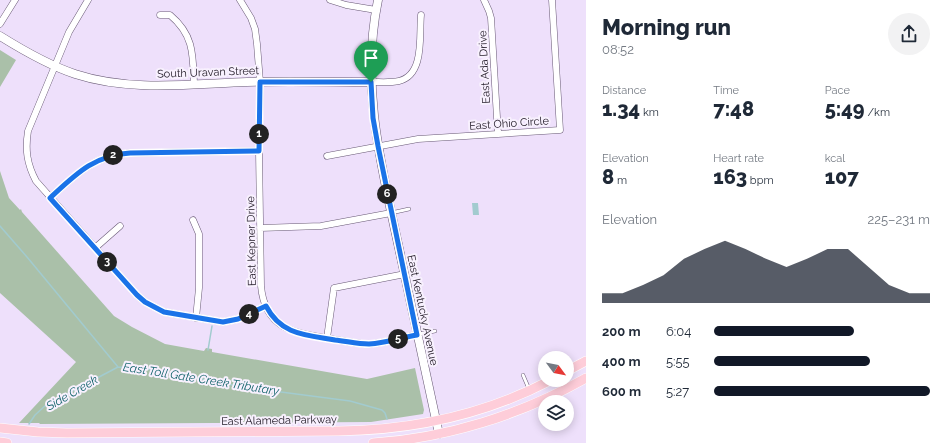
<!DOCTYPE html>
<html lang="en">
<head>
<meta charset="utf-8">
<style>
  :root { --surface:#fff; --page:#f2f2f3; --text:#1f2937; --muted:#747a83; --accent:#111827 }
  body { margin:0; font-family:Raleway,sans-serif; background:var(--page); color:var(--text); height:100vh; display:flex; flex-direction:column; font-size:15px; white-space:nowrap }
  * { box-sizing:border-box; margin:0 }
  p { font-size:13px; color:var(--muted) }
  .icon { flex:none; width:22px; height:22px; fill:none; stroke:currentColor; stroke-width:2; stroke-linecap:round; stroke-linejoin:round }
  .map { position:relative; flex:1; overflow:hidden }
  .sheet { display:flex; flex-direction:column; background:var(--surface); width:360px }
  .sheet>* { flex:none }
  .needle { width:26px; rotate:122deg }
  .fabs { position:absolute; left:538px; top:351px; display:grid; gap:8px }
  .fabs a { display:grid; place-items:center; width:36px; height:36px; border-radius:50%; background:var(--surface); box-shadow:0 2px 10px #0003; font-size:20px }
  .pin { position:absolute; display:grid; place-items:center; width:34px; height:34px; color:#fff; margin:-41px -17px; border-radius:50% 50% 50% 0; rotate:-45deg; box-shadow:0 0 4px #0007 }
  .pin .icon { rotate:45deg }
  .km { position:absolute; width:20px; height:20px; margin:-10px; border-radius:50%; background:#222; color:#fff; font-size:11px; line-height:20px; text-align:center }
  .round { display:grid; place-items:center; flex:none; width:42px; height:42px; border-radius:21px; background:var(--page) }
  .overview { display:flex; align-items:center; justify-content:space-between; height:68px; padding:0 16px }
  h1 { font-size:22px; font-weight:800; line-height:30px }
  .figures { display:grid; grid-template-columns:repeat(3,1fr); gap:6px; height:68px; padding:4px 16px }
  .figures div { display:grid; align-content:center }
  .figures b { font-size:20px; font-weight:800 }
  .figures small { font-size:11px; font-weight:400 }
  .figures p { font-size:11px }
  .chart { height:112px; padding:8px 16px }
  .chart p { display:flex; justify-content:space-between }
  .chart svg { width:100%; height:72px; margin-top:4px; fill:var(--accent); opacity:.7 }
  ul { padding:0 16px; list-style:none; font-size:13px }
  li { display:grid; grid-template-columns:64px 48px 1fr; align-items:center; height:30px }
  li i { height:10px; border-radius:5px; background:var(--accent) }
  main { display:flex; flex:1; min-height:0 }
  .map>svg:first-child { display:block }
  .green { fill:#aac0a9 }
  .water { fill:#a2cbcf }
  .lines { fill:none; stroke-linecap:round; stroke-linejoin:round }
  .stream { stroke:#a2cbcf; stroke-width:1.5 }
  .lane-casing { stroke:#685975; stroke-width:4 }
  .street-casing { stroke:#685975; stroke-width:7 }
  .secondary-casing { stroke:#685975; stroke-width:9 }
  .primary-casing { stroke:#fff; stroke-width:10 }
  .lane { stroke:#fff; stroke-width:3 }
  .street { stroke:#fff; stroke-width:6 }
  .secondary { stroke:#fff; stroke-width:8 }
  .primary { stroke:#fecdd9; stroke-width:9 }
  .route-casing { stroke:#fff; stroke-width:8 }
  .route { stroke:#1a73e8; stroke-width:5 }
  .labels { text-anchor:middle; stroke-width:4; stroke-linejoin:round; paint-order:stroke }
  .street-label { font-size:11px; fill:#1f1824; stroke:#f8f1fe }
  .water-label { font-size:12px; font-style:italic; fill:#11636a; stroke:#f8f1fe }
</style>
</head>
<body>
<main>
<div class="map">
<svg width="586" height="443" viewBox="0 0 586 443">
  <rect width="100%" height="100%" fill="#eee0fb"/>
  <!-- green -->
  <path class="green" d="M0 50 16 60 0 87Z
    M0 171 9 198 20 210 21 209 22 212 114 316 132 327 165 344 204 351 206 348 212 349V352L367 379 415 368 424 410 423 414 371 422 40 424 39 423H19L76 362 0 293Z"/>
  <!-- water -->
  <path class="water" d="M472 203H478L479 215H473Z"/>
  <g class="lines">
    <!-- stream -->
    <path class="stream" d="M0 226 27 257 118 367 157 370 242 387 350 401 382 410 385 413 387 419
      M208 350 212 326
      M29 424 35 415 46 405 118 367"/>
    <defs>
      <path id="lane" d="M391 213 409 209
        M419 334 435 331
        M523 375 529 389"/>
      <path id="street" d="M88 0 69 32 28 131C25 150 27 164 36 181L137 295 145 302 164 312 223 322 238 319 266 306
        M240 0 251 18 255 29 257 44 260 82 259 151 261 286C265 330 295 333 332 339 344 341 356 344 369 344 385 343 401 338 417 335
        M330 0 346 5 376 10
        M484 0 489 11 491 18 498 134
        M160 15H170C194 35 193 55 194 84
        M0 24 15 0
        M371 82C380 82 390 83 399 81 425 75 419 35 421 15
        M327 156 418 139 560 130 552 0
        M50 198C75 175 94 155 130 153L259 151
        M193 220 199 234V288L196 318
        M260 228 321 226 391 213
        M95 248 120 226
        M327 338 334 288 405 274"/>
      <path id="secondary" d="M378 0C360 87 382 169 400 253 413 313 426 374 439 434
        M0 36C24 51 48 65 75 74 130 92 190 84 247 82 288 81 330 82 371 82"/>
      <path id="primary" d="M567 371 586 361
        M0 428 38 432 67 433 339 431C412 430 486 414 551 380
        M0 442 7 443
        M373 443C447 438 521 415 586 378"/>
    </defs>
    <!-- lane casing -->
    <use href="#lane" class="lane-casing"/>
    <!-- street casing -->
    <use href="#street" class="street-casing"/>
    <!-- secondary casing -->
    <use href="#secondary" class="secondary-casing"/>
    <!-- primary casing -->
    <use href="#primary" class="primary-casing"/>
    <!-- lane -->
    <use href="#lane" class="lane"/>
    <!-- street -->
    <use href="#street" class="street"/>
    <!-- secondary -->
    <use href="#secondary" class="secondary"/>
    <!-- primary -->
    <use href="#primary" class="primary"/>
  </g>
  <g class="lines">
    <defs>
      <path id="route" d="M260 82H371L373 118 378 146 417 335C401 338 385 343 369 344 357 344 346 341 335 340 306 335 281 335 266 306L238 319 223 322 164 312 145 302 137 295 50 198C75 175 94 155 130 153L259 151Z"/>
    </defs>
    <!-- route casing -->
    <use href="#route" class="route-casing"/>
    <!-- route -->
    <use href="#route" class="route"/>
  </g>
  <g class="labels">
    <!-- street labels -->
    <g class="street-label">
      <text transform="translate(484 67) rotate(-93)" y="4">East Ada Drive</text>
      <text transform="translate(208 72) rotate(-2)" y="4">South Uravan Street</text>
      <text transform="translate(509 123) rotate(-4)" y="4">East Ohio Circle</text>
      <text transform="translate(251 241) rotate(-91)" y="4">East Kepner Drive</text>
      <text transform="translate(423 310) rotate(78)" y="4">East Kentucky Avenue</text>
      <text transform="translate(279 420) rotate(-1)" y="4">East Alameda Parkway</text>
    </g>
    <!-- water labels -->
    <g class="water-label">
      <text transform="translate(201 379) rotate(9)" y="4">East Toll Gate Creek Tributary</text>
      <text transform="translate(72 393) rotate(-30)" y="4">Side Creek</text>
    </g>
  </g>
</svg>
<div class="fabs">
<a><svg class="needle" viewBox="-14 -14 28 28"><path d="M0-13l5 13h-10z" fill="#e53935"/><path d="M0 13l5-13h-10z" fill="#747a83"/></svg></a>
<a><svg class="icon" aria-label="layers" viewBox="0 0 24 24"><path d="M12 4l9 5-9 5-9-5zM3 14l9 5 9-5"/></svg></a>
</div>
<div class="pin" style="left:371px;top:82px;background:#1e9e55"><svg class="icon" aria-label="arrive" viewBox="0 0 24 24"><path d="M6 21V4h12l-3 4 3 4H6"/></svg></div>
<b class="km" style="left:259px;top:134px">1</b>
<b class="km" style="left:113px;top:155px">2</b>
<b class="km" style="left:107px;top:262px">3</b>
<b class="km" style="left:249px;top:314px">4</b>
<b class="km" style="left:398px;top:339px">5</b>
<b class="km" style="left:387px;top:194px">6</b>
</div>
<section class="sheet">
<div class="overview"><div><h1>Morning run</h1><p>08:52</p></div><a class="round"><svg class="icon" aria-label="share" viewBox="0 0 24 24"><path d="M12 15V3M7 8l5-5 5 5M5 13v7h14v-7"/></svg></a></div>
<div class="figures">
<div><p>Distance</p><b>1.34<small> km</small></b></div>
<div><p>Time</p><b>7:48</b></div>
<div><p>Pace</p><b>5:49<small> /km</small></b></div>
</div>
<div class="figures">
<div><p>Elevation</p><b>8<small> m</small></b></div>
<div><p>Heart rate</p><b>163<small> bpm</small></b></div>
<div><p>kcal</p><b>107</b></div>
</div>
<div class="chart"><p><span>Elevation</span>225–231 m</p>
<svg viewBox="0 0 160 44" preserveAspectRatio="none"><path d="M0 44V38L10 38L20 33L30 27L40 17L50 11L60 6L70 11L80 17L90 22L100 17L110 11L120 11L130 22L140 33L150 38L160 38V44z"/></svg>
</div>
<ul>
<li><b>200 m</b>6:04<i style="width:65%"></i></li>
<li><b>400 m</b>5:55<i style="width:72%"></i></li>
<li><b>600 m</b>5:27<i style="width:100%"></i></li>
</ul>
</section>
</main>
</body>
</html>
